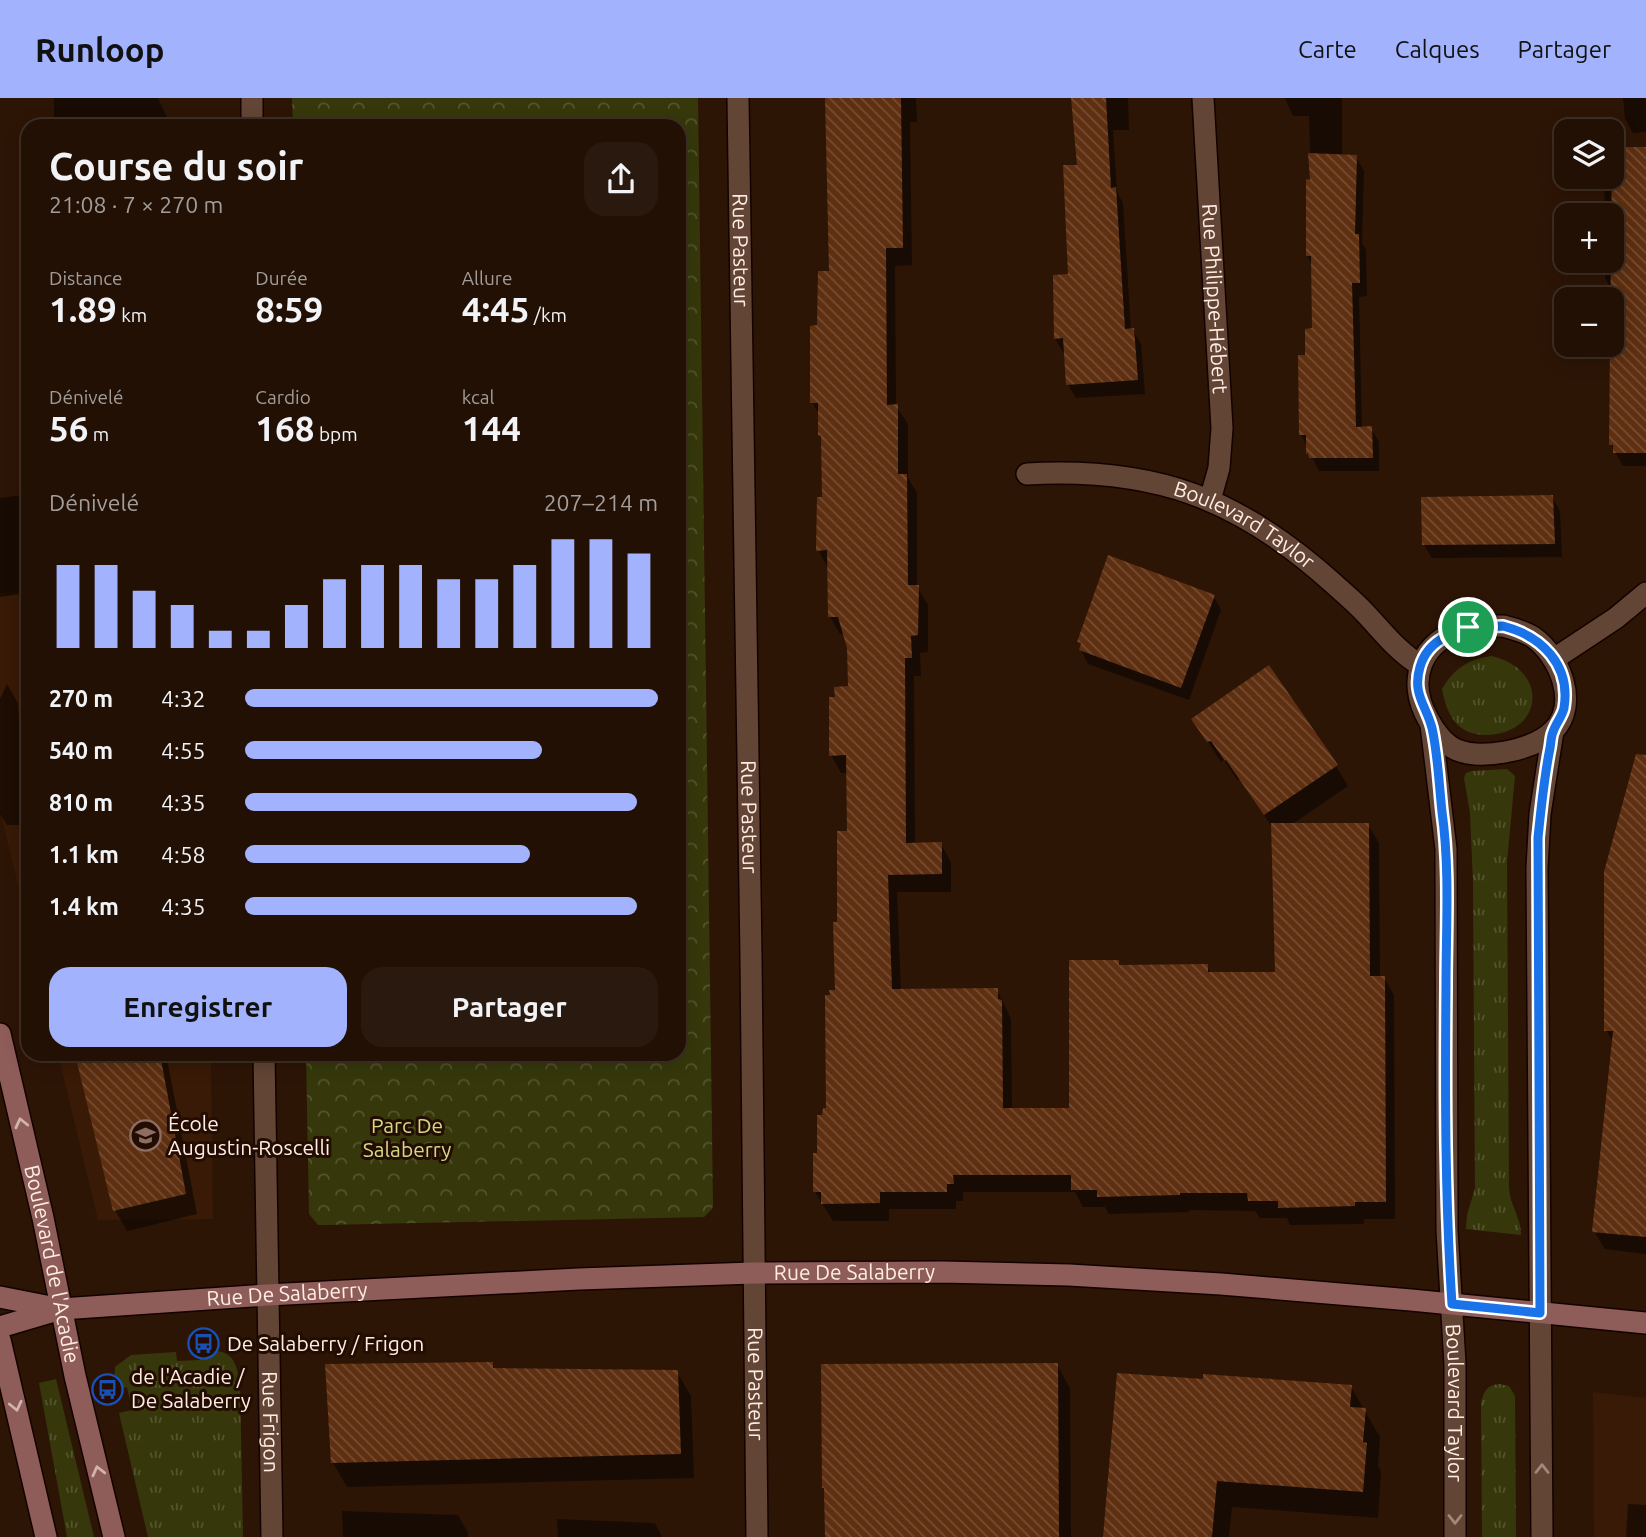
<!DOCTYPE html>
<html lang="fr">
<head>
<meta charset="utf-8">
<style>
  :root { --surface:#221004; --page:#2a190e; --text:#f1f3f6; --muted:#a29d9a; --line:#3f3026; --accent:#a2b2fd }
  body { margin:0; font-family:Ubuntu,sans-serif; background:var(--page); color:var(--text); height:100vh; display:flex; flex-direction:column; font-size:26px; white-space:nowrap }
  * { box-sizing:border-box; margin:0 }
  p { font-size:23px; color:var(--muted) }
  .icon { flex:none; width:38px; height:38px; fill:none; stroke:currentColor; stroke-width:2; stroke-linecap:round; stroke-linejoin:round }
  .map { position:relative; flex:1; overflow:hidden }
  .sheet { position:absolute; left:21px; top:21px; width:665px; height:942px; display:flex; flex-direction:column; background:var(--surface); border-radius:21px; box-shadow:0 4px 18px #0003,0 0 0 2px var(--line) }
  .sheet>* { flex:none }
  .tools { position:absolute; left:1554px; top:21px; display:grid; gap:14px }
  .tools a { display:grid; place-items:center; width:70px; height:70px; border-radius:14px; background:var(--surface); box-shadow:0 4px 18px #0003,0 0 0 2px var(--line); font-size:35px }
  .pin { position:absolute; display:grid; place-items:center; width:60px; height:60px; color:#fff; margin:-30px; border:4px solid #fff; border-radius:50%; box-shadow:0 2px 7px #0007 }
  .round { display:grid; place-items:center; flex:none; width:74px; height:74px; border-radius:21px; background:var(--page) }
  .head { display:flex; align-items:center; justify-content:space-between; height:119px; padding:0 28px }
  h1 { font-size:38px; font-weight:600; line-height:52px }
  .metrics { display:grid; grid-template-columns:repeat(3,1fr); gap:10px; height:119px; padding:7px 28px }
  .metrics div { display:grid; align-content:center }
  .metrics b { font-size:35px; font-weight:600 }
  .metrics small { font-size:19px; font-weight:400 }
  .metrics p { font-size:19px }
  .chart { height:196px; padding:14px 28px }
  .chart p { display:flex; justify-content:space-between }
  .chart svg { width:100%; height:126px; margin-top:7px; stroke:var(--accent); stroke-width:6 }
  .cta { display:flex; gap:14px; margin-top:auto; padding:14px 28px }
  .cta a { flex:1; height:80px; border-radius:21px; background:var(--accent); color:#111; font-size:28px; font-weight:600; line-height:80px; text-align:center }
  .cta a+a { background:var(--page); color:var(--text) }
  ul { padding:0 28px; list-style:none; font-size:23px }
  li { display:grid; grid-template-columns:112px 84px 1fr; align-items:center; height:52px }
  li i { height:18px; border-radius:9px; background:var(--accent) }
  header { display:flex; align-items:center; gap:42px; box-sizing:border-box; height:98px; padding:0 35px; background:var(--accent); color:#111 }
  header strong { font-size:33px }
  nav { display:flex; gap:38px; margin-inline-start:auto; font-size:24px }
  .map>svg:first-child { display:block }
  .built { fill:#381a06 }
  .grass { fill:url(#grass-tufts) }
  .park { fill:url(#park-crowns) }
  .shadow { fill:#0007 }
  .building { fill:url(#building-back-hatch) }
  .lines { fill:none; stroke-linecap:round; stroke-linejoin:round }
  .street-casing { stroke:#140200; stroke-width:24 }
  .secondary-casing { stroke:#140200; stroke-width:24 }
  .street { stroke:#624535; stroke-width:21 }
  .secondary { stroke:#8e5d5a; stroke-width:21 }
  .oneway { stroke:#d2b3ad }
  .oneway2 { stroke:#a1887b }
  .route-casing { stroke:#fff; stroke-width:14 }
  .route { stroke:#1a73e8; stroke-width:9 }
  .labels { text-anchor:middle; stroke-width:6; stroke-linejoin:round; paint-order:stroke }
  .street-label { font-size:21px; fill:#ffede4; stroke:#230c01 }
  .poi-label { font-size:21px; fill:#ffede4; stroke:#230c01; text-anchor:start }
  .park-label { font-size:21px; fill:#d4da83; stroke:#230c01 }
</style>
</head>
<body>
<header>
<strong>Runloop</strong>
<nav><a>Carte</a><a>Calques</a><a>Partager</a></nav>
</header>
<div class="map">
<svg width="1646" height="1439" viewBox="0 0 1646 1439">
  <defs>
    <pattern id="grass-tufts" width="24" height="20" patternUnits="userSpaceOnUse" patternTransform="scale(1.75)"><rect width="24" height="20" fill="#36380b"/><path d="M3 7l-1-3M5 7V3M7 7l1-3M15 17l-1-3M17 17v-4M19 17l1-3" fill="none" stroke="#54552e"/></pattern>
    <pattern id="park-crowns" width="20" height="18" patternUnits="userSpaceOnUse" patternTransform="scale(1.75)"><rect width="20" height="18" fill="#36380b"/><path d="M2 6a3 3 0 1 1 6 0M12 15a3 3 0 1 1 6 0" fill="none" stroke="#54552e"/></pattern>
    <pattern id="building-back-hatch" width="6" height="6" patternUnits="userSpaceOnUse" patternTransform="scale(1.75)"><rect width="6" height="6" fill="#5e2f10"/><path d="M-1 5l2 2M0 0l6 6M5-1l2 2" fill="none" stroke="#764d33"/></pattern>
  </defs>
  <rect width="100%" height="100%" fill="#2d1506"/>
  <!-- built -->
  <path class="built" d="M28 493V829L0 712V495Z
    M58 956H211L213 1121 98 1122Z
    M1593 1294 1646 1300V1439H1594Z"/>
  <!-- grass -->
  <path class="grass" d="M1491 558C1550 571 1544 636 1486 637 1457 637 1447 617 1442 591 1454 571 1468 561 1491 558Z
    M1507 671 1515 678 1507 764 1509 1090C1510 1108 1521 1119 1521 1137L1466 1131 1467 1117 1475 1090 1473 784 1470 715 1464 680 1466 675 1472 673Z
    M200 1252C229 1252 235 1256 240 1285L243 1439H148L119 1315 132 1312 127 1289 114 1292 115 1269 131 1257 176 1254 177 1263 200 1262Z
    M56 1281 94 1439H67L39 1285Z
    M1500 1286 1509 1288 1515 1298 1516 1439H1482L1481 1305C1484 1293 1487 1287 1500 1286Z"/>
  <!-- park -->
  <path class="park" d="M292 0H698L713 1107 712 1111 704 1119 324 1127H318L309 1116 306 956H679V28H293Z"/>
  <!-- shadow -->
  <path class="shadow" d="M54 0H158L169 24 159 28H54Z
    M828 0H916L917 24H910L912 167 895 168 896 308 908 326V380L917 395V489L928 507V554L920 555 921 578H914L915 746H941L951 764V794H897L901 893 997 892 1011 921 1012 1012 1071 1011 1118 864 1121 869 1207 868 1211 876H1277L1273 730 1239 681 1238 683 1224 662 1221 664 1193 621 1336 668 1348 688 1291 727H1368L1379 745 1380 880H1384L1394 897 1395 1121H1364V1126L1290 1127 1287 1120H1260L1255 1113 1189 1112V1114L1109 1116 1105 1109H1083L1075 1094H963V1103H956V1111H889V1123H833L815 1094 824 1019 828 1012 836 893 838 826 849 735 848 675H841L831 657 836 601 850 590 849 550 845 536H840L830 519 828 470 818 452 824 400 823 341 820 337V318L812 304 819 229 831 175Z
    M1073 0H1128L1129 32H1113L1117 94 1123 105 1131 232H1133L1141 246 1145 296 1076 300 1068 287 1066 254H1063L1055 241 1070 177 1079 68Z
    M1285 0H1342V59H1356L1364 73 1362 145 1366 152 1367 198 1359 199 1362 331 1371 330 1379 344V373H1319L1301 336 1307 259 1314 232 1313 167 1307 158 1311 83 1309 18H1293Z
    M1623 0H1646V34L1633 35 1625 21Z
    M1612 50H1646V368H1623L1611 347V191L1605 180V163H1612V117H1605L1604 79H1612Z
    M23 397 28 407V495L0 499V400Z
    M1552 399 1560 413 1562 459 1432 460 1424 447Z
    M1214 499 1221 512 1189 602 1088 566 1081 552 1082 548 1079 544Z
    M7 586 18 605 20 633 28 632V755L21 727H7L0 716V601Z
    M1646 661V1156L1605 1151 1594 1133 1613 944 1606 932Z
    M77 956H166L197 1116 127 1133 115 1112Z
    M492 1266 495 1272 677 1274 691 1298 694 1380 347 1389 333 1365Z
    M1057 1267 1070 1290 1071 1439H826L825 1393 823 1389Z
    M1204 1283 1351 1289 1380 1339 1378 1368 1381 1373 1378 1420 1232 1409 1229 1439H1105Z
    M1628 1406 1646 1407V1439H1626Z
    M342 1413 458 1417 468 1435V1439H343Z
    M557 1421 655 1425 662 1439H558Z"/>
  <!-- building -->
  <path class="building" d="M825 0H901L903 150H886L887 307 898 306V376H907L908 487H919L918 537 911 538 912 560H905L906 745 942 744V776L888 777 892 891 998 890V901L1002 902 1003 1010H1069V862H1119V867L1208 866V874H1275L1271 725H1369L1370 878H1385L1386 1104H1355V1108L1278 1110V1103H1248L1247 1095H1180V1097L1097 1099V1092H1071V1077H953L954 1086H947V1094H880V1105L821 1106V1094H813V1055H817V1017H822L823 1010H826L825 897H830L829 892H835L833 824H837V733H847L846 657 829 658V599H835L834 589 848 588 847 550 838 519H828L827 452 816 453 817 399H822L821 338 818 337V305H810V228L817 227 818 173H829Z
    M1071 0H1106L1111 90 1116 89 1125 231 1134 230 1138 282 1066 287 1063 240 1054 241 1053 177 1068 176 1063 67H1077Z
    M1612 49H1646V355H1613V347H1609Z
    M1308 55 1357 57 1355 136H1359L1360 185H1352L1356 329 1372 328 1373 360H1309L1308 355 1306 356V337H1299L1298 257H1305V231L1312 230 1311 158H1306V81L1310 82Z
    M1553 397 1555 446 1422 447 1421 399Z
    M1108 457 1215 497 1181 590 1079 552 1081 545 1077 544Z
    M1269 567 1338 667 1264 717 1226 662 1225 663 1211 643 1207 644 1191 621Z
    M1636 656 1646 657V1139L1592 1134 1613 933H1604V774Z
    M75 956H160L186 1096 113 1113Z
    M493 1264V1270L678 1272 681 1356 331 1365 325 1266Z
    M1058 1265 1059 1439H825L824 1390H822L821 1266Z
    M1117 1275 1203 1281V1276L1352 1287 1350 1309 1366 1310 1363 1344 1367 1345 1363 1394 1217 1383 1212 1439H1103Z"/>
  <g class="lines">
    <defs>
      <g id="street">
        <path d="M252 0V28"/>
        <path id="s1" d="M738 0 751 859 757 1439"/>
        <path id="s2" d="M1203 0 1222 330 1219 370 1210 402"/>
        <path id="s3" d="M1027 376C1155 369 1239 400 1334 486 1345 496 1356 505 1366 516 1383 534 1398 554 1420 567"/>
        <path d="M1503 528C1514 531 1524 533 1533 539 1559 557 1580 606 1553 633 1541 645 1521 651 1505 654 1489 657 1472 658 1457 652 1445 647 1434 633 1428 621 1406 582 1421 542 1466 530 1478 527 1491 528 1503 528Z"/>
        <path d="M1554 561 1616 520 1646 495"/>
        <path id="s4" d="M1431 627 1446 751 1447 1132 1455 1266V1439"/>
        <path id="s5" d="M264 956 272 1439"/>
        <path d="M1542 1439 1537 770 1540 716 1553 633"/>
      </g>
      <g id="secondary">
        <path id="s6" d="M0 936 43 1120 75 1278 114 1439"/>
        <path d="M0 1199 56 1210"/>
        <path id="s7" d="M0 1229 61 1211 267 1197 579 1181 753 1175 942 1174 1069 1177 1221 1186 1411 1202 1646 1225"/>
        <path d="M0 1242 46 1439"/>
      </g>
    </defs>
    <!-- street casing -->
    <use href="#street" class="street-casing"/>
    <!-- secondary casing -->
    <use href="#secondary" class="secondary-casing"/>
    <!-- street -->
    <use href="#street" class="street"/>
    <!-- secondary -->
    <use href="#secondary" class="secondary"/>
  </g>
  <!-- one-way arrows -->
  <defs><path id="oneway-chevron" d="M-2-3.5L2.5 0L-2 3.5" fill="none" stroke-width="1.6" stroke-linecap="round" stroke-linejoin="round" transform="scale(1.75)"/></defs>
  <g class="oneway">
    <use href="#oneway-chevron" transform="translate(21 1025) rotate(-103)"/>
    <use href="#oneway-chevron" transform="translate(16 1308) rotate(77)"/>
    <use href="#oneway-chevron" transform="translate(98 1373) rotate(-104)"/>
  </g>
  <g class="oneway2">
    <use href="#oneway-chevron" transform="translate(1542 1371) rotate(-90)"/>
    <use href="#oneway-chevron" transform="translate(1455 1421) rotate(90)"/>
  </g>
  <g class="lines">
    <defs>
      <path id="route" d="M1503 528C1542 538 1571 567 1564 610 1562 619 1556 625 1553 634 1551 638 1551 645 1550 650 1544 680 1541 710 1538 740L1540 1215 1452 1206C1445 1100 1445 994 1446 888 1446 830 1450 771 1442 714 1439 686 1438 657 1432 630 1426 607 1412 596 1420 569 1430 533 1472 528 1503 528Z"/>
    </defs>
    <!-- route casing -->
    <use href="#route" class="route-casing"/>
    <!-- route -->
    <use href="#route" class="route"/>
  </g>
  <!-- icons -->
  <defs>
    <symbol id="school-ring" viewBox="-11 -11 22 22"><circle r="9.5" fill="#230c01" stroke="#8d6e63" stroke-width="1.5"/><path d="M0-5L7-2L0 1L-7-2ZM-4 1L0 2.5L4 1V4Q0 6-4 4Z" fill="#8d6e63"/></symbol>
    <symbol id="bus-ring" viewBox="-11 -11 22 22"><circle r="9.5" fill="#230c01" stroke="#1a4fb4" stroke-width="1.5"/><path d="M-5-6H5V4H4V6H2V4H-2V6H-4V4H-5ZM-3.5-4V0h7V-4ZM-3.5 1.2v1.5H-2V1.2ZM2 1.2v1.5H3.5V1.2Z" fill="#1a4fb4"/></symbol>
  </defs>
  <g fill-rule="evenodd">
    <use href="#school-ring" x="128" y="1020" width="35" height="35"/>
    <use href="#bus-ring" x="186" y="1228" width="35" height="35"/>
    <use href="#bus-ring" x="90" y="1274" width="35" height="35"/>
  </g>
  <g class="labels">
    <!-- street labels -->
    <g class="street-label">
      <text dy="7" stroke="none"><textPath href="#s1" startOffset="152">Rue Pasteur</textPath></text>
      <text dy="7" stroke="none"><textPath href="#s2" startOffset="201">Rue Philippe-Hébert</textPath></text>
      <text dy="7" stroke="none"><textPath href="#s3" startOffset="228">Boulevard Taylor</textPath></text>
      <text dy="7" stroke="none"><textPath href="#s1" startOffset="719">Rue Pasteur</textPath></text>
      <text dy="7" stroke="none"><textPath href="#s6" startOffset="236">Boulevard de l'Acadie</textPath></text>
      <text dy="7" stroke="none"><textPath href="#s7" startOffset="858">Rue De Salaberry</textPath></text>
      <text dy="7" stroke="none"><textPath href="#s7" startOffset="290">Rue De Salaberry</textPath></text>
      <text dy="7" stroke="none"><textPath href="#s1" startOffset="1286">Rue Pasteur</textPath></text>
      <text dy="7" stroke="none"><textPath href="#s4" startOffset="679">Boulevard Taylor</textPath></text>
      <text dy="7" stroke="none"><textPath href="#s5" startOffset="368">Rue Frigon</textPath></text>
    </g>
    <!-- poi labels -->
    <g class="poi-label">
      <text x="168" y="1033">École<tspan x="168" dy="24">Augustin-Roscelli</tspan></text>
      <text x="227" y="1253">De Salaberry / Frigon</text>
      <text x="131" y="1286">de l'Acadie /<tspan x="131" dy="24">De Salaberry</tspan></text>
    </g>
    <!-- park labels -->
    <g class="park-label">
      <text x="407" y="1035">Parc De<tspan x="407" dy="24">Salaberry</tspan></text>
    </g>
  </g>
</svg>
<div class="tools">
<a><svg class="icon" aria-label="layers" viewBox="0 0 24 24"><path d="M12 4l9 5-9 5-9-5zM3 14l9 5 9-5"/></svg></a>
<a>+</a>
<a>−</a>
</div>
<div class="pin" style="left:1468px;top:529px;background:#1e9e55"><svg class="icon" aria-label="arrive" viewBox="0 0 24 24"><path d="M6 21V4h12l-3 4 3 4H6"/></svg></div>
<section class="sheet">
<div class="head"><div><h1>Course du soir</h1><p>21:08 · 7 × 270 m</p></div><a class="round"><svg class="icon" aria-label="share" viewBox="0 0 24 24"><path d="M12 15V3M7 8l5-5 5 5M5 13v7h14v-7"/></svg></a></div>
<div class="metrics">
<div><p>Distance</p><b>1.89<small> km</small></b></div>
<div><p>Durée</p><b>8:59</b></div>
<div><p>Allure</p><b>4:45<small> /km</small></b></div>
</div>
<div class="metrics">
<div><p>Dénivelé</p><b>56<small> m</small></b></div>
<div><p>Cardio</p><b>168<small> bpm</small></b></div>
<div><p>kcal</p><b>144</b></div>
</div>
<div class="chart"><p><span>Dénivelé</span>207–214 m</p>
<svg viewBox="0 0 160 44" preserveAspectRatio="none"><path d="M5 44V15M15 44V15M25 44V24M35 44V29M45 44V38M55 44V38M65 44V29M75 44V20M85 44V15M95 44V15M105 44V20M115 44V20M125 44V15M135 44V6M145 44V6M155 44V11"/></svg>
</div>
<ul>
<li><b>270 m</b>4:32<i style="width:100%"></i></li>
<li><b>540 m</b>4:55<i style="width:72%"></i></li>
<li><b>810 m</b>4:35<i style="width:95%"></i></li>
<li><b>1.1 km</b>4:58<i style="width:69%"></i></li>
<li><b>1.4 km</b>4:35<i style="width:95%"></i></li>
</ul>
<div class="cta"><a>Enregistrer</a><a>Partager</a></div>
</section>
</div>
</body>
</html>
